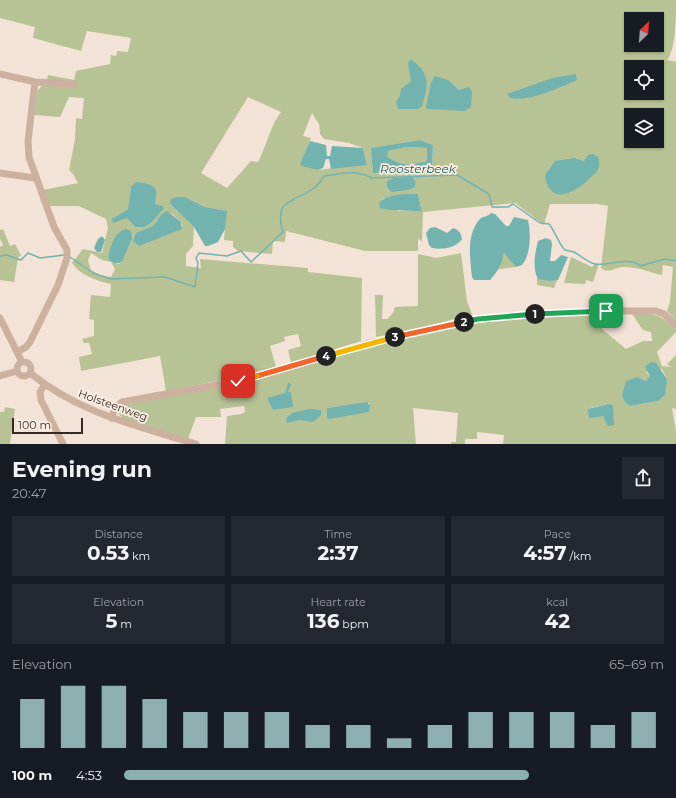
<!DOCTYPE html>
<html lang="en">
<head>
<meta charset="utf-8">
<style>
  :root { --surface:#171b24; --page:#242831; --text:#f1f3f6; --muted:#9ea1a6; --accent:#8eafaf }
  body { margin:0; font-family:Montserrat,sans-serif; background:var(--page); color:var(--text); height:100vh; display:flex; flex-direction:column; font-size:15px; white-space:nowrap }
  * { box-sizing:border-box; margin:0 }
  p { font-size:13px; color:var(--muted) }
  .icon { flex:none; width:22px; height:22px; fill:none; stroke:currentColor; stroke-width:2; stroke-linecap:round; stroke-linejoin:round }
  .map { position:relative; height:444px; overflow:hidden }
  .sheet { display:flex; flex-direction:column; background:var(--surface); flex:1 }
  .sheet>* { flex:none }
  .needle { width:26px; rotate:25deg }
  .fabs { position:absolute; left:624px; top:12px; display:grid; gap:8px }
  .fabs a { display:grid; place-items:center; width:40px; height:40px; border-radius:0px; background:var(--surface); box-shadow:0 1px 3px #0004; font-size:20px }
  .scale { position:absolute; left:12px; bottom:10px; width:71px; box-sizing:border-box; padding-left:4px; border:2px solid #362925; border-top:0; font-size:11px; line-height:14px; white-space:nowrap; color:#362925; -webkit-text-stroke:3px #fbeee3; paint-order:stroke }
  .pin { position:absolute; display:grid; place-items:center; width:34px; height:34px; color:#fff; margin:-17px; border-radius:8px; box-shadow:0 2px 6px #0006 }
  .km { position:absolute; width:20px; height:20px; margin:-10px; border-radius:50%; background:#222; color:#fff; font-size:11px; line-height:20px; text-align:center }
  .round { display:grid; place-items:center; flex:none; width:42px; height:42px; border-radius:0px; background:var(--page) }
  .summary { display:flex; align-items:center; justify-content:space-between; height:68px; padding:0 12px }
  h1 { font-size:22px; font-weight:700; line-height:30px }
  .metrics { display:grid; grid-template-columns:repeat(3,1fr); gap:6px; height:68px; padding:4px 12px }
  .metrics div { display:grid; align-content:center; border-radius:0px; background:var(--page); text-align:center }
  .metrics b { font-size:20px; font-weight:700 }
  .metrics small { font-size:11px; font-weight:400 }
  .metrics p { font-size:11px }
  .chart { height:112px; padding:8px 12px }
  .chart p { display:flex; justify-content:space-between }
  .chart svg { width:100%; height:72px; margin-top:4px; stroke:var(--accent); stroke-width:6 }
  ul { padding:0 12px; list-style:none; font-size:13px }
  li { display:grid; grid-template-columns:64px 48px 1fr; align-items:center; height:30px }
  li i { height:10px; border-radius:5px; background:var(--accent) }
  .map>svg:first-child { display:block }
  .green { fill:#b8c395; fill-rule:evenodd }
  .water { fill:#72b3b0; fill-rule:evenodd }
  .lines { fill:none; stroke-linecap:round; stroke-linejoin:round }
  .stream { stroke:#72b3b0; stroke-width:1.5 }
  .minor { stroke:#ccb1a1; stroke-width:7 }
  .split-1-casing { stroke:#fff; stroke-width:8 }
  .split-2-casing { stroke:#fff; stroke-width:8 }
  .split-3-casing { stroke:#fff; stroke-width:8 }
  .split-4-casing { stroke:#fff; stroke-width:8 }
  .split-5-casing { stroke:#fff; stroke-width:8 }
  .split-6-casing { stroke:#fff; stroke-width:8 }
  .split-1 { stroke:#22a559; stroke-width:5 }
  .split-2 { stroke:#22a559; stroke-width:5 }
  .split-3 { stroke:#f0652b; stroke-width:5 }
  .split-4 { stroke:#f5b400; stroke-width:5 }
  .split-5 { stroke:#f0652b; stroke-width:5 }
  .split-6 { stroke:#f5b400; stroke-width:5 }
  .labels { text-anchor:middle; stroke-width:3.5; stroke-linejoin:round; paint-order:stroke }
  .street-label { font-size:11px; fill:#362925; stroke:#fbeee3 }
  .water-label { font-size:12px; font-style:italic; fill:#165b59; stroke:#fbeee3 }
</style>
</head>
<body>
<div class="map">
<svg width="676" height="444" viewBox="0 0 676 444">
  <rect width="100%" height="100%" fill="#f3e3d6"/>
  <!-- green -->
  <path class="green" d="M0 0H676C676 17 676 49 667 60L676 62V320L667 311 670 302 673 267 663 265 662 275C648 272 637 266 622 267 615 268 608 274 601 268L608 206 598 204H550L544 225 515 203 423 212 422 241 418 239V251H365L286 231 285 242 273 241 272 254 238 251 233 247V241L224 240 226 211 205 207 185 197H177L170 204 194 227 193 246 186 254V266L201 268 200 259 308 268V272L362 278 361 341 291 363 288 350 301 346 298 334 284 337 285 341 270 346 276 367 262 372 166 391 160 356 81 371 79 357 92 354 89 343H84L82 339 94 336V320L89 319 91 295 110 297 111 284C97 281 80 275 72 263L83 249 102 253 108 228 106 219 79 206H49L43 190 78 183 73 174 69 170 75 139 76 118 82 119 84 98 69 97 60 117 33 115 38 90 47 80 48 75 74 80 76 71 110 64 111 55 116 56 117 51 128 52 131 38 87 31 81 51 33 38 35 27 0 18ZM631 19H657V45H631ZM631 67H657V93H631ZM248 97 281 112C270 126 267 145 258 162L251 161 227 188 201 173ZM312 113 319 124 320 134 324 139 349 143 363 148 367 164 318 170 301 164 311 138 303 136ZM631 115H657V141H631ZM420 140 433 145 432 172 373 173 372 148ZM412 177 416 181 415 187 409 190 394 178ZM131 188 155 199V204L162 206C156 217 150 230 135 227L127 218H113L128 209ZM418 194 422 212 410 210 398 211 382 199 392 196ZM171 213 181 222 183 226 145 231 153 226 157 220ZM132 239 122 262 118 264 111 262 108 258ZM91 253 102 260 111 262 115 269 111 277 100 275 91 270 88 260Z
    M407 147 428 148 427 160C418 170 396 165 387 156V151Z
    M3 229 10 246 15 244 21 255 18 258 14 282 0 280V247L3 245 0 239V230Z
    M461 253 467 301 472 314 419 329 376 337 375 295H383L382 319H387L393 313 395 307 418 306V254L436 258Z
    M506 253 516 267 499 269 494 273 500 267 503 254 504 255Z
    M571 257 592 267 596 263 599 264 593 282 586 280 585 284 564 283Z
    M537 277 538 279 557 280 554 288 537 285Z
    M632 314C654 314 660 313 676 329V332L657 352 662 366 671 367 667 364 676 355V409L672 408 676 431V444H503L504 435 477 432V439H465V444H451V442H456L458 413 413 408 416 444H225L227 416 241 414 245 412 244 406 220 409 221 417H196L188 439 123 419 119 414 122 406 128 404 216 387 363 347 479 321 603 315 601 320 602 329 626 349 643 341H652L651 332 643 330ZM662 369 667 379 666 383 658 401 630 406 642 379 646 381 650 376 646 372ZM369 403V412L327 417V408ZM608 404 606 421 604 416 590 408Z
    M5 407 15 409 10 444H0V412H4Z"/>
  <!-- water -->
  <path class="water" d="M410 60C415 61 416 64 420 67 431 80 426 92 422 106L418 109H398L396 101 400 96 401 89 411 81 408 63Z
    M576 74 577 80 573 82C555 89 530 102 510 98L507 94 552 78Z
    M435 76 448 80 459 90 469 87 472 92 471 107 465 111 427 109 426 107 431 83Z
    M420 140 433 145 432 172 373 173 371 148ZM407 147 427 148V160L425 162 417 163 415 165C406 165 394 163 387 156L388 151Z
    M310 141 326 145 327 156H330L332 146 363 148 367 165 331 169 329 159H326L323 168 318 170 302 166 300 164Z
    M593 154 598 157C599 161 600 165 598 170 596 173 592 176 589 179 575 193 549 207 545 175L555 161 574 158 584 161 588 155Z
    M412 177 416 181 415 187 409 190 391 192 387 187V181L394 178Z
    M136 182C142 183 154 183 156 191 157 195 155 200 155 204L163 206 164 209C154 217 151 230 135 227L127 218 113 223 112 220 113 218 128 209 131 187Z
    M418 194 422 212C408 209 394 212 380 208L379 203C387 193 406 194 418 194Z
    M177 197H185L205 207 227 211 225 229 218 242 208 246H205L194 227 170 204 171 199Z
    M167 211 181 222 182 229 139 246 133 241 136 233 153 226 161 215Z
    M491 213 495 214 506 226H509L514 217 528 220C531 234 531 254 522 265L516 267 504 253C502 257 503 262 500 266 498 270 493 277 490 280H474L472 277C470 258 466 234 480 219 483 216 488 217 491 213Z
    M435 227 447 233 453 228C459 230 461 233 462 239 456 248 442 250 432 248L429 245 426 233 430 228Z
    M126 229 131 231 132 239 122 262C117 264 111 264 108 258 111 246 113 233 126 229Z
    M102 236 105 240 101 252H97L94 248 98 239Z
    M546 238 551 240 552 244 550 261H555L561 255 568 257 558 280 549 281 538 279C532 268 535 253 538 241Z
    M651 362 656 363 667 379 665 395 658 401 630 406 625 402 622 395 626 381 637 377 646 381 650 376 645 367Z
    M288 383 291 384 288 392H291L293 407 273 410 267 398 285 393Z
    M367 402 370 406 369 412 329 419 327 418V408Z
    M608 404 613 405 614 425 608 426 603 416 589 418 588 409Z
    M309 409 321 410V415L313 422 300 420 287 423 286 418 292 413Z"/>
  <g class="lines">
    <!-- stream -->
    <path class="stream" d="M0 256 6 255 21 260 28 253 40 258 64 255
      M70 257 93 273 110 279 165 277 195 287 198 263 196 258 199 253 227 256 241 251 251 262 283 232C273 198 294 203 314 188 318 186 321 180 324 176 344 174 353 169 372 178L457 175 489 194 492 207H508L513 204 540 223 549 224C555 231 560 246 565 250 568 251 571 251 574 252 582 256 586 262 595 264 609 266 630 256 640 266L665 259 676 261"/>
    <!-- minor -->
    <path class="minor" d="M0 74 35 82 74 84
      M0 173 35 178
      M0 318 22 362
      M17 352 26 347 30 342 58 285 67 258V250L54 227 29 157 28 141 35 82
      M17 369a7 7 0 1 1 14 0a7 7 0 1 1-14 0Z
      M30 373C81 414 135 425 196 444
      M0 376 17 371
      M45 384 40 392 41 400 63 444
      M111 418 116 407 122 402 238 381 273 373 366 344 479 319 607 311H656L664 314 676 325"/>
  </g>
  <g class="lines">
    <defs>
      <path id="split-1" d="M535 314 606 311"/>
      <path id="split-2" d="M464 322 478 319 535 314"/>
      <path id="split-3" d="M395 337 464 322"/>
      <path id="split-4" d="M326 356 395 337"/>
      <path id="split-5" d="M257 376 326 356"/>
      <path id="split-6" d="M238 381 257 376"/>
    </defs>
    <!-- split-1 casing -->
    <use href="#split-1" class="split-1-casing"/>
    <!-- split-2 casing -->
    <use href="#split-2" class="split-2-casing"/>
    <!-- split-3 casing -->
    <use href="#split-3" class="split-3-casing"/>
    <!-- split-4 casing -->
    <use href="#split-4" class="split-4-casing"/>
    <!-- split-5 casing -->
    <use href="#split-5" class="split-5-casing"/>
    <!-- split-6 casing -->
    <use href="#split-6" class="split-6-casing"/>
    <!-- split-1 -->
    <use href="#split-1" class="split-1"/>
    <!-- split-2 -->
    <use href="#split-2" class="split-2"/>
    <!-- split-3 -->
    <use href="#split-3" class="split-3"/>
    <!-- split-4 -->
    <use href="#split-4" class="split-4"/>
    <!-- split-5 -->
    <use href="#split-5" class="split-5"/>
    <!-- split-6 -->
    <use href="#split-6" class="split-6"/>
  </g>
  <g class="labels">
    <!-- street labels -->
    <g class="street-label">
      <text transform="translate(113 405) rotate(20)" y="4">Holsteenweg</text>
    </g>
    <!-- water labels -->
    <g class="water-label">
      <text x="418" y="173">Roosterbeek</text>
    </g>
  </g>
</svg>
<div class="fabs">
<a><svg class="needle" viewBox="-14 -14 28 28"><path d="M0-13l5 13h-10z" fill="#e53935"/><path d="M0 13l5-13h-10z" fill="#9ea1a6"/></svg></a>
<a><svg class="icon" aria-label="locate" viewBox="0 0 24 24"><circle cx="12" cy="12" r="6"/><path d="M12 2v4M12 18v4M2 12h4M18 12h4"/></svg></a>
<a><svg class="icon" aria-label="layers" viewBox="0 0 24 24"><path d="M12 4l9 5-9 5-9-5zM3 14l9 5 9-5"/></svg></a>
</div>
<div class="scale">100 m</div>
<div class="pin" style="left:606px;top:311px;background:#1e9e55"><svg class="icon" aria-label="arrive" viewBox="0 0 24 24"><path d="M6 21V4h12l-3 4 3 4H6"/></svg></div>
<div class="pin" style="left:238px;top:381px;background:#d93025"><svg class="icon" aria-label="check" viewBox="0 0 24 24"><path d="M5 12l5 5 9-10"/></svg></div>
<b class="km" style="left:535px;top:314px">1</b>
<b class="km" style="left:464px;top:322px">2</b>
<b class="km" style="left:395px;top:337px">3</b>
<b class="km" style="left:326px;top:356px">4</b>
</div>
<section class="sheet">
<div class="summary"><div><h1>Evening run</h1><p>20:47</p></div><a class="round"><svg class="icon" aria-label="share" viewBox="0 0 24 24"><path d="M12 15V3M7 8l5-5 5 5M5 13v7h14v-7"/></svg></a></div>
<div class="metrics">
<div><p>Distance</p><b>0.53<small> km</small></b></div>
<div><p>Time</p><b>2:37</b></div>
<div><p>Pace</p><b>4:57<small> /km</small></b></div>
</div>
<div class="metrics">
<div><p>Elevation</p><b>5<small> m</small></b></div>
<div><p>Heart rate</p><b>136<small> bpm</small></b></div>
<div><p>kcal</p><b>42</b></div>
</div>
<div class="chart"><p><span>Elevation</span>65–69 m</p>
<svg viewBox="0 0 160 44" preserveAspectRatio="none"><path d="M5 44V14M15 44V6M25 44V6M35 44V14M45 44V22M55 44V22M65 44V22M75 44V30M85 44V30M95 44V38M105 44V30M115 44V22M125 44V22M135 44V22M145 44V30M155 44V22"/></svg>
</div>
<ul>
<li><b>100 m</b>4:53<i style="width:75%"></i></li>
</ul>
</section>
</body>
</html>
